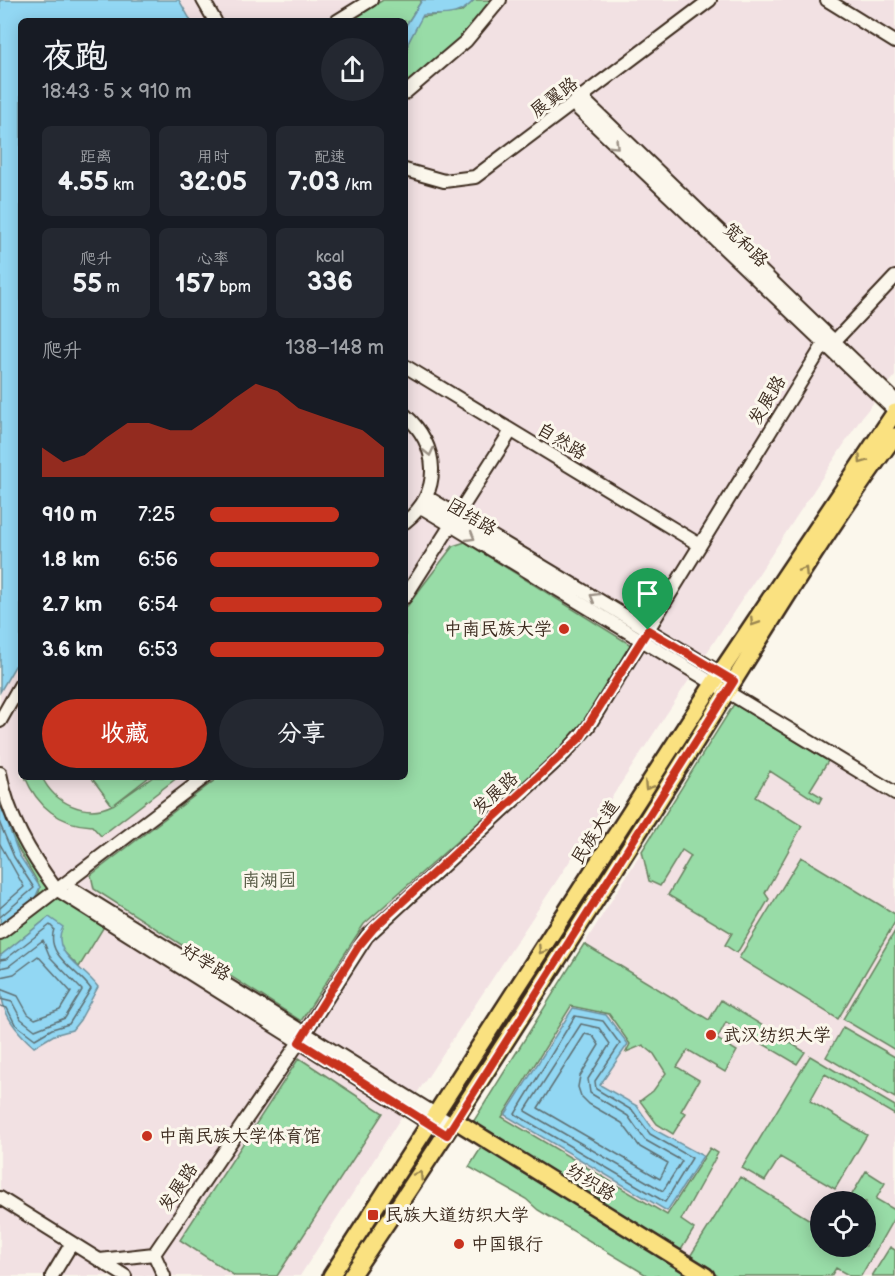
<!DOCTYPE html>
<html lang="zh">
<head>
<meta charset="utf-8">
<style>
  :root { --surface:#171b24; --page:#242831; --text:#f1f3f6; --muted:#9ea1a6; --accent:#c8321e }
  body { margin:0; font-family:"Balsamiq Sans","LXGW WenKai TC",sans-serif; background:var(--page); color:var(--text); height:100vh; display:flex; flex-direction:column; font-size:22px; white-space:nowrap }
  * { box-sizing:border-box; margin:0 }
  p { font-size:20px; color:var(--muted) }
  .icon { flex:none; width:33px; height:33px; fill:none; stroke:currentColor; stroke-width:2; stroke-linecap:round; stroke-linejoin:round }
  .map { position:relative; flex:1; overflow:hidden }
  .sheet { position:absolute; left:18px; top:18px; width:390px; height:762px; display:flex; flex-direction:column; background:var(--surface); border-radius:9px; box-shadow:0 3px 15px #0003 }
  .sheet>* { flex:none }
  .fabs { position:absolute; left:810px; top:1191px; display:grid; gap:12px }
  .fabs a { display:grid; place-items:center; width:66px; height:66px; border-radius:50%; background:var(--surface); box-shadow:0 3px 15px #0003; font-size:30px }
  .pin { position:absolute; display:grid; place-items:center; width:51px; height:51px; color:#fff; margin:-62px -26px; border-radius:50% 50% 50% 0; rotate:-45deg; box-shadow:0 0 6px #0007 }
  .pin .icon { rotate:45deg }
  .round { display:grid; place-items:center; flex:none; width:63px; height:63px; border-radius:32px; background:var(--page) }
  .overview { display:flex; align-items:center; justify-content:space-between; height:102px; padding:0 24px }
  h1 { font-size:33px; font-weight:700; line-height:45px }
  .figures { display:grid; grid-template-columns:repeat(3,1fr); gap:9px; height:102px; padding:6px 24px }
  .figures div { display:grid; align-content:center; border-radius:9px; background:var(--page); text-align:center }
  .figures b { font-size:26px; font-weight:700 }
  .figures small { font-size:16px; font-weight:400 }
  .figures p { font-size:16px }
  .chart { height:168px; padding:12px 24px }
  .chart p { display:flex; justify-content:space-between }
  .chart svg { width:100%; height:108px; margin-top:6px; fill:var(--accent); opacity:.7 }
  .action { display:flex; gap:12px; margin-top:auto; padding:12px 24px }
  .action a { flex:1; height:69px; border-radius:36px; background:var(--accent); color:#fff; font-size:24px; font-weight:700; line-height:69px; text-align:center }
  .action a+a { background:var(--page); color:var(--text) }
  ul { padding:0 24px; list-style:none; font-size:20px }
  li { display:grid; grid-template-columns:96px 72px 1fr; align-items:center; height:45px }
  li i { height:15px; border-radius:8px; background:var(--accent) }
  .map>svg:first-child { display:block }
  .built { fill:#f2e1e3; fill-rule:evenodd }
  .green { fill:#98dca7; stroke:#6a8362; stroke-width:1.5 }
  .water { fill:#92d7f3; stroke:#6f929e; stroke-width:1.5 }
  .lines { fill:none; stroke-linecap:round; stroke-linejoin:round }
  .shore { stroke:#5e6f73; stroke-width:1.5 }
  .minor-casing { stroke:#3b2a1e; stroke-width:16 }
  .major-casing { stroke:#3b2a1e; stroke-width:20 }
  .minor { stroke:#fbf7ec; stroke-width:12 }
  .major { stroke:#fae180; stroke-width:15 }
  .oneway { stroke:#9b9085 }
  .oneway2 { stroke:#9a864f }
  .route-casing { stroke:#fff; stroke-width:12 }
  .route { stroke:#c8321e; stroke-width:8 }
  .poi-dot { fill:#c8321e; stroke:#fbf7ec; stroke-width:2 }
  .labels { text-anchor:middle; stroke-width:6; stroke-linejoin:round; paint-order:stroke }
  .street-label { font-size:18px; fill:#3b2a1e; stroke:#fbf7ec }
  .poi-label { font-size:18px; fill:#3b2a1e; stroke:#fbf7ec; text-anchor:start }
  .park-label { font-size:18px; fill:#525640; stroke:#fbf7ec }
</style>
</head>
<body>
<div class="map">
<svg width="895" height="1276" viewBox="0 0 895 1276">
  <rect width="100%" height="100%" fill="#fbf7ec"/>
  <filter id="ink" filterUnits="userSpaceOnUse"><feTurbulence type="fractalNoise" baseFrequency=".0167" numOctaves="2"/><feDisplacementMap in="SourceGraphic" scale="12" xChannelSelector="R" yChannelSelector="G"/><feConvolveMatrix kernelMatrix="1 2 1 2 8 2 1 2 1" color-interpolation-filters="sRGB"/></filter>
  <g filter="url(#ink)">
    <!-- built -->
    <path class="built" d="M179 0H895V376L862 417 398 1122 300 1276H0V692L21 656V777H405V21H191Z
      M734 704 895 802V1276H718L470 1127ZM820 1202H866V1246H820Z"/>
    <!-- green -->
    <path class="green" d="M383 0H422L405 27V21H349Z
      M474 0H493L460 40 405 85 408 43 421 17 461 12Z
      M465 542 631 645 581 727 554 755 364 924 301 1021 94 889 91 875 219 777H405V609L453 546Z
      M734 704 828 761 810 790 822 797 819 803 770 771 755 797 802 826 765 893 769 899 737 953 725 945 732 933 668 895 691 856 682 850 660 886 649 881 642 851Z
      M25 777H42C54 803 86 818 112 805L91 777H149L113 805 153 777H178L101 836 92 826C60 825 37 806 25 777Z
      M0 783 25 852 105 925 79 967 61 949 58 935 49 917 0 956V925L39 892 40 887C20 849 0 829 0 783Z
      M801 857 895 914V922L838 1019 739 958Z
      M895 931V1050L843 1019Z
      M584 944 709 1020 721 1000 805 1052 797 1064 726 1022 717 1039 737 1051 725 1072 688 1050 677 1067 699 1080 681 1111 686 1113 673 1134 657 1124 640 1101 653 1091 666 1073 654 1054 643 1045 626 1052 630 1044 609 1014 571 1006 502 1117 667 1215 710 1148 718 1153 681 1220 694 1229 679 1253 470 1127Z
      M843 1027 895 1057V1098L826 1057Z
      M810 1056 895 1106V1115L825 1074 810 1101 867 1135 835 1189 780 1157 765 1181 742 1168Z
      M299 1058 383 1113 277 1276H235L180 1240Z
      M486 1140 706 1276H648L538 1210 526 1199 469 1167Z
      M866 1171 885 1183 876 1199 895 1210V1216L861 1276H850L836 1268 831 1276H718L689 1258 740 1177 820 1226V1246H866V1202L848 1201Z
      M890 1247 895 1250V1276H872Z"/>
    <!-- water -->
    <path class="water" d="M0 0H179L191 21H21V656L0 692Z
      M422 0H474C459 18 443 14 423 15L408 43 405 58V27Z
      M0 803 19 855 40 887 35 898 0 925Z
      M49 917 63 927C49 953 85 968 98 987L80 1020 72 1030 54 1035 34 1047C0 1017 0 1002 0 956Z
      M573 1008 606 1015 628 1044 600 1085 637 1106 653 1129 703 1156 667 1211 505 1115Z"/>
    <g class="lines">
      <!-- shore -->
      <path class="shore" d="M0 824 14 857 34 888 0 917
        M0 844 24 887 0 908
        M0 960 6 959 50 925 54 929C45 956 78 970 91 989L69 1024 52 1029 35 1039 15 1024 7 1008 0 1006
        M0 968 9 966 43 940 50 957 82 990 65 1018 35 1030 21 1019 12 1002 0 999
        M0 977 14 974 38 956 71 992 60 1010 35 1019 28 1014 18 996 0 989
        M575 1016 603 1021 620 1044 595 1081 596 1089 633 1111 650 1134 692 1158 665 1202 515 1114Z
        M581 1024 599 1028 610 1044 588 1079 590 1093 628 1116 645 1140 682 1161 663 1191 525 1111Z
        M585 1034 593 1036 599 1045 580 1076 578 1087 581 1096 589 1104 622 1123 640 1147 668 1163 660 1179 538 1108Z"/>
      <defs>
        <path id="minor" d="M203 0 215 21
          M827 0 895 42
          M337 21 371 0
          M405 93 466 41 500 0
          M582 98 895 400
          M573 104 895 411
          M405 170 444 181 475 177 710 0
          M829 347 895 277
          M405 366 700 545
          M405 415C439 445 443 492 405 522
          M427 497 727 677
          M421 507 895 793
          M405 597 511 431
          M0 721 21 684
          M0 773C8 817 30 854 56 889L447 1135
          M74 890 453 1125
          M0 933 205 777
          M0 1198 125 1276
          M154 1254 299 1042 367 936 565 753 588 727 829 336
          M154 1254 164 1276
          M100 1260 154 1254
          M52 1276 72 1243"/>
        <path id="major" d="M456 1121 706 1276
          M331 1276 720 673 895 412
          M351 1276C469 1102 580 925 692 748 758 643 822 536 895 436"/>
      </defs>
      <!-- minor casing -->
      <use href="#minor" class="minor-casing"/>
      <!-- major casing -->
      <use href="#major" class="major-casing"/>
      <!-- minor -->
      <use href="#minor" class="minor"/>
      <!-- major -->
      <use href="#major" class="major"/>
    </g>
    <!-- one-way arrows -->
    <defs><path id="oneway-chevron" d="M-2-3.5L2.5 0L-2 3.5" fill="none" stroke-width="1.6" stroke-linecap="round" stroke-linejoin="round" transform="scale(1.5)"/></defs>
    <g class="oneway">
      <use href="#oneway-chevron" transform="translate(615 145) rotate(44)"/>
      <use href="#oneway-chevron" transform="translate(429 452) rotate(77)"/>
      <use href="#oneway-chevron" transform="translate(471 537) rotate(31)"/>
      <use href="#oneway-chevron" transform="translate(594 597) rotate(-149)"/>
    </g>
    <g class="oneway2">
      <use href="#oneway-chevron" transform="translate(862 460) rotate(125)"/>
      <use href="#oneway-chevron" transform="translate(804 571) rotate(-57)"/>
      <use href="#oneway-chevron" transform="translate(754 622) rotate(123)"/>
      <use href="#oneway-chevron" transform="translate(648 786) rotate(123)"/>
      <use href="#oneway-chevron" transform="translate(542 950) rotate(123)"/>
      <use href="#oneway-chevron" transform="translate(419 1175) rotate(-56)"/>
    </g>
  </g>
  <g class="lines" filter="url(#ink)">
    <defs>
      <path id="route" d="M648 630 734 681 447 1135 299 1042 358 947 374 928 580 738Z"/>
    </defs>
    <!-- route casing -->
    <use href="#route" class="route-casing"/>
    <!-- route -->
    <use href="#route" class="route"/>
  </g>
  <!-- markers -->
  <g class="poi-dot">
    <circle cx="564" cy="629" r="6"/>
    <circle cx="711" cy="1035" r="6"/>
    <circle cx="147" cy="1136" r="6"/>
    <rect x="367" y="1209" width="12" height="12" rx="3"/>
    <circle cx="459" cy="1244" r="6"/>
  </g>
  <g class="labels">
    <!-- street labels -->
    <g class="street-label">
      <text transform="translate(554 97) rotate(-37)" y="6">展翼路</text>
      <text transform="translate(746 245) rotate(44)" y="6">宽和路</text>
      <text transform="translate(767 400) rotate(-59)" y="6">发展路</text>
      <text transform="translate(562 441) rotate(31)" y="6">自然路</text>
      <text transform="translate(472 517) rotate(31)" y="6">团结路</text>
      <text transform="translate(495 793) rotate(-42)" y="6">发展路</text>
      <text transform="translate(595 832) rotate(-57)" y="6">民族大道</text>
      <text transform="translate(206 962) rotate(32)" y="6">好学路</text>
      <text transform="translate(591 1182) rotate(32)" y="6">纺织路</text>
      <text transform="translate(178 1187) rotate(-56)" y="6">发展路</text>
    </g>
    <!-- poi labels -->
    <g class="poi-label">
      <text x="552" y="635" text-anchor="end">中南民族大学</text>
      <text x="723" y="1041">武汉纺织大学</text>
      <text x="159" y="1142">中南民族大学体育馆</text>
      <text x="385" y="1221">民族大道纺织大学</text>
      <text x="471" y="1250">中国银行</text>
    </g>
    <!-- park labels -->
    <g class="park-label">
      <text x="269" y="886">南湖园</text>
    </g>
  </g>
</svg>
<div class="fabs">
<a><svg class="icon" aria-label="locate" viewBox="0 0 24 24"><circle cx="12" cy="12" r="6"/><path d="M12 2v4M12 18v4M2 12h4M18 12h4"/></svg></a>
</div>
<div class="pin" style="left:648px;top:630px;background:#1e9e55"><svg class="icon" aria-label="arrive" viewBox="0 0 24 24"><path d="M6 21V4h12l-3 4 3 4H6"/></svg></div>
<section class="sheet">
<div class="overview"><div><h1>夜跑</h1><p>18:43 · 5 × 910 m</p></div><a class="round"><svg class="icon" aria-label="share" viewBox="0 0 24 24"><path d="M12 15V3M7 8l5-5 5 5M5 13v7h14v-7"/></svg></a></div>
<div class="figures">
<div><p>距离</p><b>4.55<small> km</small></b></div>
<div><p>用时</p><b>32:05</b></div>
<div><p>配速</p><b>7:03<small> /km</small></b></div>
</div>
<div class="figures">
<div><p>爬升</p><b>55<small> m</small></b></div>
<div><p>心率</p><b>157<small> bpm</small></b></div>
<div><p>kcal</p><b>336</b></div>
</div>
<div class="chart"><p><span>爬升</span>138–148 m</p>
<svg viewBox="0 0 160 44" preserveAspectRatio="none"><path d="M0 44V32L10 38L20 35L30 28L40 22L50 22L60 25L70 25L80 19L90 12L100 6L110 9L120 16L130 19L140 22L150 25L160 32V44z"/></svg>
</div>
<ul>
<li><b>910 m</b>7:25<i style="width:74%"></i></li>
<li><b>1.8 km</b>6:56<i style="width:97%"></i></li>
<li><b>2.7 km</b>6:54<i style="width:99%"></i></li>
<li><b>3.6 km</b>6:53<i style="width:100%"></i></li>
</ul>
<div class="action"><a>收藏</a><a>分享</a></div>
</section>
</div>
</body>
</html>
